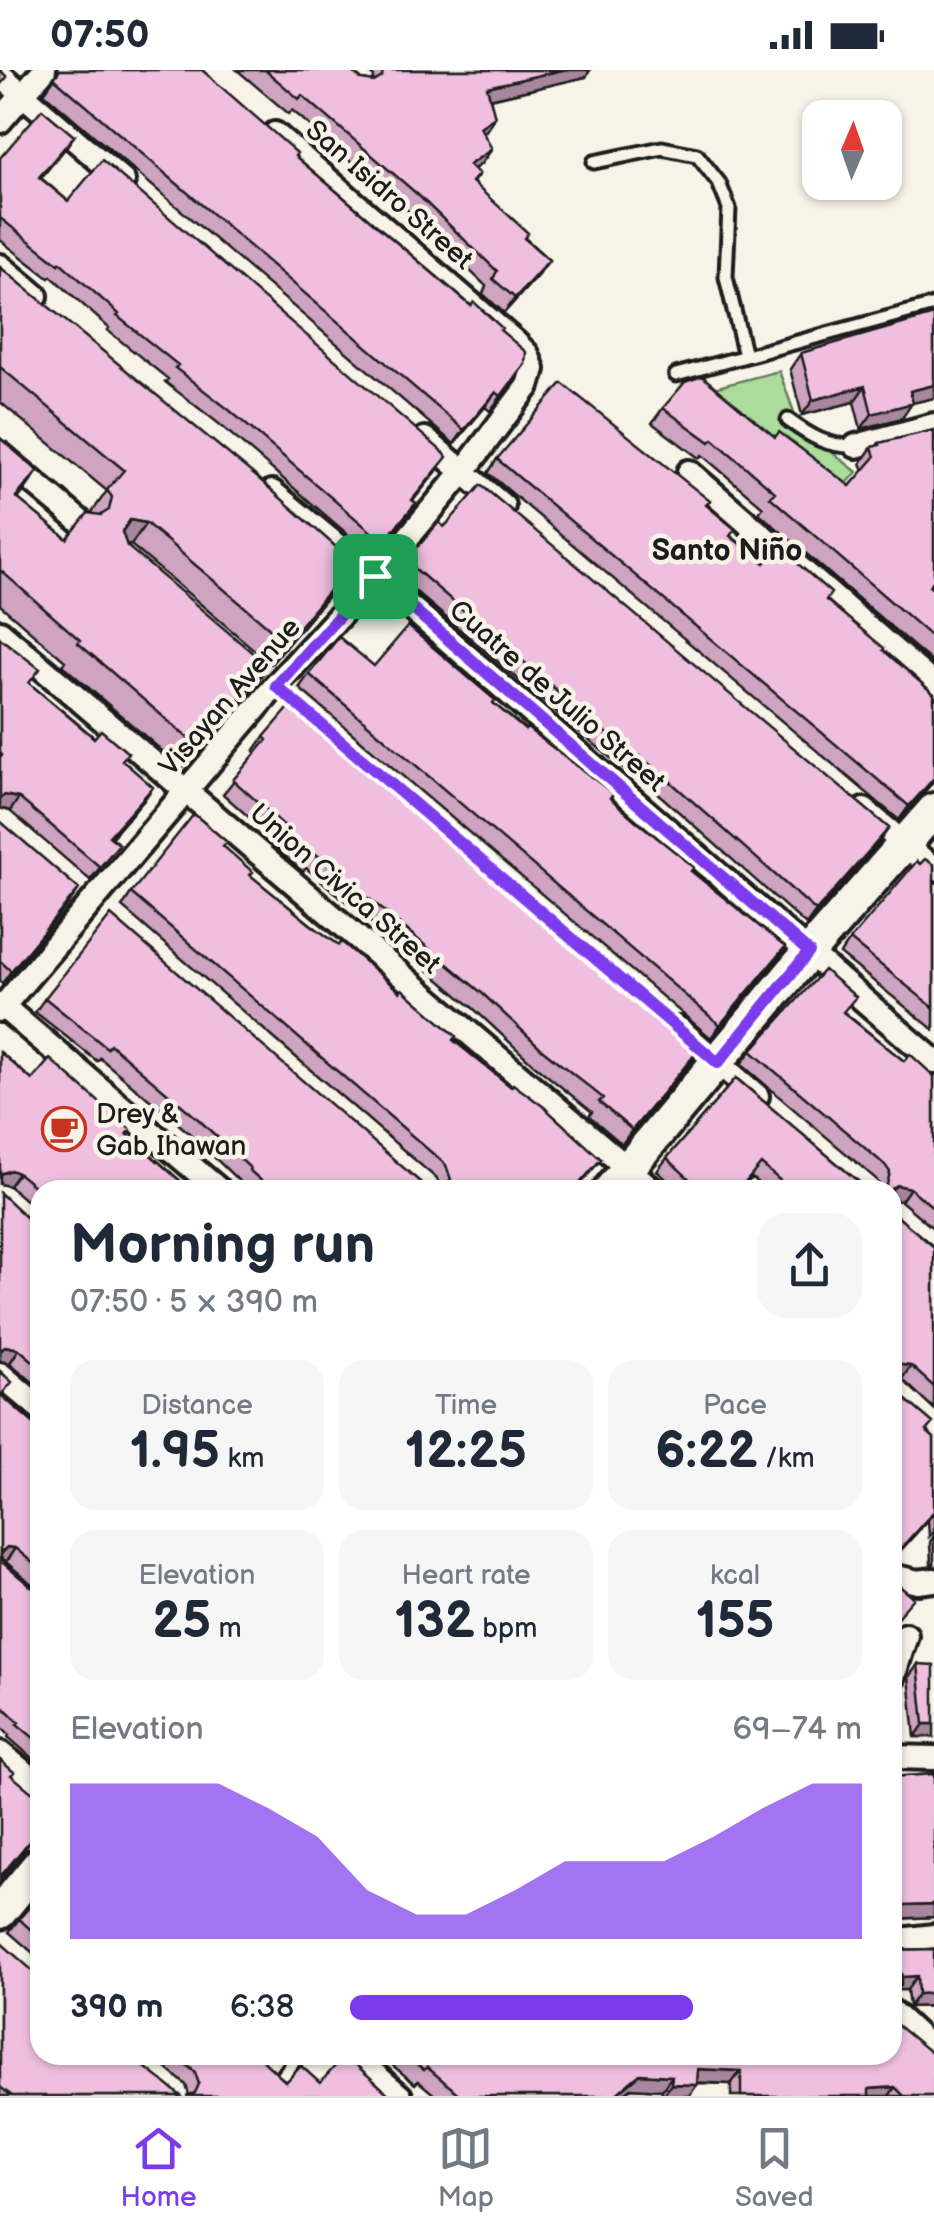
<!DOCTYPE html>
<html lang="en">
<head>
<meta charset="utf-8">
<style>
  :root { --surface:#fff; --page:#f6f6f7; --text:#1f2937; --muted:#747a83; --line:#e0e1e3; --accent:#7c3aed }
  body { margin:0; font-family:"Balsamiq Sans",sans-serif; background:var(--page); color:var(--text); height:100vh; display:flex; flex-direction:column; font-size:38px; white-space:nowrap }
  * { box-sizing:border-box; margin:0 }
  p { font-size:32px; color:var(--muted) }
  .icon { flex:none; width:55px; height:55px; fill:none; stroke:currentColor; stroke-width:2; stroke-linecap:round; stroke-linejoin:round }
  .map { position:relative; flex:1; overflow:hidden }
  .drawer { position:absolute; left:30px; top:1110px; width:872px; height:885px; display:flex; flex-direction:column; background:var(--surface); border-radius:30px; box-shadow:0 2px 8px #0004 }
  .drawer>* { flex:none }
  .needle { width:65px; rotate:2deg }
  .controls { position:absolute; left:802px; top:30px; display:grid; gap:20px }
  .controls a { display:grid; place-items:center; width:100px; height:100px; border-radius:20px; background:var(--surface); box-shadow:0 2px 8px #0004; font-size:50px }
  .pin { position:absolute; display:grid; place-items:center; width:85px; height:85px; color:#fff; margin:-42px; border-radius:20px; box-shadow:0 5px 15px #0006 }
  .round { display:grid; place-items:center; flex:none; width:105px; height:105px; border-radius:30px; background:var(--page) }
  .overview { display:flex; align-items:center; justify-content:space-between; height:170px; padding:0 40px }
  h1 { font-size:55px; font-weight:600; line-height:75px }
  .metrics { display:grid; grid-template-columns:repeat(3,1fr); gap:15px; height:170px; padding:10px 40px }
  .metrics div { display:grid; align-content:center; border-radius:25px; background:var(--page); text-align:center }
  .metrics b { font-size:50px; font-weight:600 }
  .metrics small { font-size:28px; font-weight:400 }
  .metrics p { font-size:28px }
  .chart { height:280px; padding:20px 40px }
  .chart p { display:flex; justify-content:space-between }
  .chart svg { width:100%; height:180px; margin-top:10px; fill:var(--accent); opacity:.7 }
  ul { padding:0 40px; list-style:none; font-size:32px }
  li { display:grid; grid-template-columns:160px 120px 1fr; align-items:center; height:75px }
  li i { height:25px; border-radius:12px; background:var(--accent) }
  .status { display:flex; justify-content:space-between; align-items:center; height:70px; padding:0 50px; background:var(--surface); direction:ltr }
  .status svg { height:28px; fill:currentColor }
  .menu { display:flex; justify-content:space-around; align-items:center; height:140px; border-top:2px solid var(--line); background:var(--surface); font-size:28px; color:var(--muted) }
  .menu a { display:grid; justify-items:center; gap:5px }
  .menu .active { color:var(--accent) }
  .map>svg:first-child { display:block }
  .green { fill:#acdc9c; stroke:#647c5c; stroke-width:2.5 }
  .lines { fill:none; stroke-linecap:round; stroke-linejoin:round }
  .lane-casing { stroke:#1c1c1c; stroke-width:19 }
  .street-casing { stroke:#1c1c1c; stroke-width:30 }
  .secondary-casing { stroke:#1c1c1c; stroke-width:40 }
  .lane { stroke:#f7f3e8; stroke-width:11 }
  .street { stroke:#f7f3e8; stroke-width:22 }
  .secondary { stroke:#f7f3e8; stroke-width:32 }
  .wall { fill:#cea4c1; stroke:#1c1c1c; stroke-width:2.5 }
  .shaded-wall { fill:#a8869d; stroke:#1c1c1c; stroke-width:2.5 }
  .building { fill:#f0bfe0; stroke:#1c1c1c; stroke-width:2.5 }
  .route-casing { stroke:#fff; stroke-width:20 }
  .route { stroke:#7c3aed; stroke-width:12 }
  .labels { text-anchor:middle; stroke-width:9; stroke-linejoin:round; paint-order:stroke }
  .street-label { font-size:28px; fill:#1c1c1c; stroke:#f7f3e8 }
  .poi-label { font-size:28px; fill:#1c1c1c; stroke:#f7f3e8; text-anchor:start }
  .neighbourhood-label { font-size:30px; font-weight:bold; fill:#1c1c1c; stroke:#f7f3e8 }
</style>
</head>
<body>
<div class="status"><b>07:50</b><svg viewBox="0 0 49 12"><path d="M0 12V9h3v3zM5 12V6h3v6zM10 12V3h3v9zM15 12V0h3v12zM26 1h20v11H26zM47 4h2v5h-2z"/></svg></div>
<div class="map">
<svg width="934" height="2026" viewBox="0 0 934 2026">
  <rect width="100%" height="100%" fill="#f7f3e8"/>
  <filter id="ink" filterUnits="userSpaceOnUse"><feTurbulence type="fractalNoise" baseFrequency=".01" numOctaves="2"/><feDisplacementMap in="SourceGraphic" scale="20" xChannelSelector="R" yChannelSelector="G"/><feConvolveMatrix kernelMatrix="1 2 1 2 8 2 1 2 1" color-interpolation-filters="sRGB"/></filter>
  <g filter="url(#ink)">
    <!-- green -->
    <path class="green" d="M779 301 799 356 857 402 835 427 702 321Z"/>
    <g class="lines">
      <defs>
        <path id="lane" d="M594 92 662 78 697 85 719 113 729 138 726 207 745 286
          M676 305 934 235
          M788 350C810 366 827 377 856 376
          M283 2006 299 1985"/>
        <path id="street" d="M0 5 123 111
          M0 51 44 0
          M0 196 36 226
          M425 369 503 436
          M856 376 934 355
          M0 384 82 453
          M689 402 934 615
          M272 422 375 507 934 991
          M0 562 653 1120
          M864 740 934 799
          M0 934 219 1120
          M0 940 275 616 375 507 463 402 528 316 533 299 527 284 515 272 275 64
          M679 959 757 1026
          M0 1304 40 1338
          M892 1506 918 1512 934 1510
          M892 1611 906 1565
          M0 1683 40 1715
          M892 1687 934 1688
          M892 1871 934 1866
          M892 1942 934 1981
          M352 1985 400 2026"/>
        <path id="secondary" d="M610 1120 809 882 934 740
          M0 1842 40 1793"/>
      </defs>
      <!-- lane casing -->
      <use href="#lane" class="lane-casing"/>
      <!-- street casing -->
      <use href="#street" class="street-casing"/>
      <!-- secondary casing -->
      <use href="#secondary" class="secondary-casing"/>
      <!-- lane -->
      <use href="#lane" class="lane"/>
      <!-- street -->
      <use href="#street" class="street"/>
      <!-- secondary -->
      <use href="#secondary" class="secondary"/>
    </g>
    <!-- wall -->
    <path class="wall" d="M58 0H202L295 86 500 260 525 294 490 341 485 337 454 374 44 23 59 2Z
      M237 0H350L362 10 373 12 374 7 366 0H590L586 7 490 29 483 63 481 94 474 99 479 104 473 112 525 168 549 190 538 205 504 243 483 224 486 216 406 139 292 40 289 44Z
      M74 66 41 108 68 131 437 401 413 431 416 433 406 447 373 486 218 353 165 312 168 309 107 260 109 258 51 206 49 208 0 170V88Z
      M0 197 353 492 338 514 271 594 131 475 126 474 253 618 182 698 62 595 65 591 0 535V368L38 401 18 429 67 469 93 444 92 442 107 421 0 332Z
      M934 245V328L912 333 902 348 861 359 854 332 802 345 790 299 801 283Z
      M663 338 775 367 850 416 864 401 861 393 872 377 877 376 879 373 934 360V513L930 517 934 520V594L759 443 763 437 702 385 699 388 652 353Z
      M497 389 706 436 731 466 765 493 827 530 934 624V711L899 750 488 403Z
      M447 454 879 772 806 855 662 727 630 700 628 703 396 505 406 491Z
      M0 568 30 614 123 691 144 730 111 768 119 774 90 810 10 741 0 738Z
      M374 596 493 633 611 728 691 801 776 891 711 968 299 618 309 604Z
      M264 667 692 991 622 1074 589 1046 592 1042 533 994 473 938 306 798 303 802 277 779 280 775 223 724 256 683 254 681Z
      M0 751 70 832 2 914 0 912Z
      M223 777 251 806 601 1089 576 1120H440L437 1109 122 837 131 823Z
      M920 794 934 795V960L840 884 850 870Z
      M45 928 427 1118 438 1120H246L239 1114 240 1112 188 1062 100 988 97 991 35 942Z
      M845 943 904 991 934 1006V1159L901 1131 892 1130V1120H880V1116L876 1109 741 994 751 981Z
      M0 982 32 1010 128 1064 186 1116 40 1120V1142L9 1116 0 1114Z
      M736 1008 866 1118 875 1120H766L752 1108 741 1120H678L657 1101 667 1088Z
      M892 1142 934 1177V1339L902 1309 892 1308Z
      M40 1160V1318L10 1293Z
      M0 1301 2 1326 40 1359V1521L6 1492 3 1491 40 1524V1695L8 1667 9 1665 0 1656Z
      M892 1318 927 1361 934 1368V1462L929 1467 928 1450 892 1490Z
      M934 1466V1494H931L930 1472Z
      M918 1594 934 1667H915L909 1607Z
      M934 1704V1847L893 1849 892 1707Z
      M40 1825V1889L9 1862 19 1849Z
      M0 1872 40 1985 181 2026H0Z
      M934 1879V1936L909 1937 907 1920H896L892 1926V1880Z
      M151 1985H259L257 1987 286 2012 320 2013 189 2025 186 2015Z
      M385 1985H892L934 2026H731V2014L697 2013 689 2026H662V2020L631 2018 621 2026H436L418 2011 415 2014 391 1994 393 1991Z"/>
    <!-- shaded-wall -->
    <path class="shaded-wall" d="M562 0H590L586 7 476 32 487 17Z
      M495 47 485 62 470 72 480 57Z
      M74 66 64 80 30 121 39 107Z
      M492 79 481 94 458 110 469 95Z
      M549 190 538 205 504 243 515 228Z
      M934 315V328L912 333 902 348 861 359 872 344 910 321Z
      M865 316 854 332 802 345 813 330Z
      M496 322 485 337 454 374 464 360Z
      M38 401 23 423 0 449 16 427Z
      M416 433 406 447 373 486 383 472Z
      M130 450 146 453 131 475 115 472Z
      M353 492 338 514 271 594 286 572Z
      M268 596 253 618 182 698 197 676Z
      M934 708V711L899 750 909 736Z
      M153 717 144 730 100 780 109 766Z
      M5 725 19 728 10 741 0 738V728Z
      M889 758 879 772 806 855 816 841Z
      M79 819 70 832 2 914 11 901Z
      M785 877 776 891 711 968 720 955Z
      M701 977 692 991 622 1074 632 1060Z
      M11 1100 18 1103 9 1116 0 1114V1104Z
      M897 1115 910 1118 901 1131 892 1130V1120H890Z
      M5 1276 19 1279 10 1293 0 1291V1282Z
      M895 1294 911 1296 902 1309 892 1308V1297Z
      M934 1441 928 1450 892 1490V1482Z
      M7 1477 15 1478 6 1492 0 1490V1484Z
      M924 1654H934V1667H915Z
      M40 1758V1760L0 1809V1807Z
      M892 1829H902L892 1842Z
      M934 1834V1847L893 1849 902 1835Z
      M917 1906 907 1920H896L901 1914 899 1912 902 1907Z
      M934 1923V1936L909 1937 918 1924Z
      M698 1999 741 2001 731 2014 688 2012Z
      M640 2004 672 2006 662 2020 631 2018 621 2026H614Z
      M671 2014 697 2015 689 2026H663Z
      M895 2017 889 2026H864L869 2019Z"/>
    <!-- building -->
    <path class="building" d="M0 0 7 7 0 15Z
      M60 0H202L297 83 295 86 471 236 474 232 502 258 500 260 526 282 525 294 501 326 496 322 464 360 54 8Z
      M265 0H350L362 10 374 12 382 7 383 0H562L487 17 495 47 480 57 492 79 469 95 479 104 472 112 528 163 524 168 549 190 515 228 493 209 497 201 417 124 302 25 299 29Z
      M42 39 74 66 39 107 68 131 102 90 444 383 447 387 412 430 416 433 383 472 228 339 175 298 178 295 117 246 119 244 60 192 59 194 0 148V88Z
      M0 197 258 408 353 492 286 572 146 453 130 450 122 462 127 476 268 596 197 676 78 573 80 570 0 500V368L38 401 16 427 67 469 88 443 101 445 109 440 112 427 107 420 124 400 0 297Z
      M934 245V315L910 321 913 333 872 344 865 316 813 330 801 283Z
      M702 306 775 367 779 362 850 416 875 387 872 377 880 375 879 373 934 360V510L929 516 934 520V569L770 427 775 422 713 369 710 372 663 338 685 312Z
      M562 313 710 431 706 435 735 459 730 466 765 493 779 477 831 523 826 530 884 578 883 580 934 624V708L909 736 497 389Z
      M481 415 889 758 816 841 672 713 640 686 637 689 406 491 439 452 444 457 447 454Z
      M408 556 495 630 493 633 525 660 527 658 614 724 610 728 635 750 694 797 691 801 785 877 720 955 309 604 339 567 374 596Z
      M0 568 40 599 29 613 94 668 101 660 128 683 122 690 153 717 109 766 119 774 100 797 19 728 5 725 0 728V687L2 685 0 683Z
      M295 631 701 977 632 1060 599 1032 603 1028 543 980 483 924 316 784 313 787 287 765 290 761 233 710 267 670 264 667Z
      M194 744 227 772 223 776 253 802 250 805 310 854 339 875 342 872 400 922 402 919 456 966 453 970 511 1017 513 1014 544 1037 601 1089 574 1120H441L451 1110 446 1095 131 823Z
      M0 751 79 819 11 901 0 891Z
      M925 789 934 795V938L850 870 917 791 920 794Z
      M111 845 427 1118 438 1120H272L249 1100 250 1098 198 1049 110 974 107 978 45 928Z
      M824 900 856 927 843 942 904 991 910 984 934 1006V1138L910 1118 897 1115 890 1120H881L887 1115 890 1102 885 1095 751 981Z
      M0 982 32 1010 50 989 131 1060 127 1064 153 1087 186 1116 190 1112 199 1120 40 1121 18 1103 11 1100 0 1104Z
      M736 1008 866 1118 875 1120H791L761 1094 739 1120H701L667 1088Z
      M0 1123 40 1160V1297L19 1279 5 1276 0 1282Z
      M892 1142 934 1177V1317L911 1296 895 1294 892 1297V1291L896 1287 892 1284Z
      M0 1301 12 1312 1 1325 40 1359V1499L15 1478 7 1477 0 1483 3 1493 40 1524V1673L17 1654 19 1652 0 1634Z
      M892 1318 933 1353 926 1361 934 1368V1441L901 1478 892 1482Z
      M892 1510 914 1528 892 1553Z
      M918 1594 934 1595V1654H924Z
      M0 1690 14 1702 11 1705 40 1729V1758L0 1807Z
      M934 1704V1834L902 1835V1829H892V1707Z
      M40 1825V1868L19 1849Z
      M0 1872 40 1907V1985H130L181 2026H12L0 2017Z
      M934 1879V1923L918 1924 917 1906 902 1907 901 1903V1914L892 1906V1880Z
      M892 1951 934 1985V2026H904L895 2017 869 2019V2026H741V2001L698 1999 697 2015 671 2014 672 2006 640 2004 614 2026H461L427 1997 424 2000 406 1985H892Z
      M175 1985H257L286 2012 301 1996 320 2013 345 1985 391 2026H186L195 2023 199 2014 195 2002Z"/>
  </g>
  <g class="lines" filter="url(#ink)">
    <defs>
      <path id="route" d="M375 506 809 882 718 993 276 616Z"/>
    </defs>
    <!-- route casing -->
    <use href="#route" class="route-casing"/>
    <!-- route -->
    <use href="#route" class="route"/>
  </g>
  <!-- icons -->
  <defs>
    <symbol id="cafe-ring" viewBox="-11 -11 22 22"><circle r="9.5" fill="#f7f3e8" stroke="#c8321e" stroke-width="1.5"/><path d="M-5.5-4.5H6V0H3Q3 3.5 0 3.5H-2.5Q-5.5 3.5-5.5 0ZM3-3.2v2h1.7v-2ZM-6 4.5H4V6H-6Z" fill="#c8321e"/></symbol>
  </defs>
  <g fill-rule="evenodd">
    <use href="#cafe-ring" x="39" y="1034" width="50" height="50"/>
  </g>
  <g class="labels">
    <!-- street labels -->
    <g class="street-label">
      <text transform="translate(390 124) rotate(41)" y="10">San Isidro Street</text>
      <text transform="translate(558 625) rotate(41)" y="10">Cuatre de Julio Street</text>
      <text transform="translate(229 626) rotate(-49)" y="10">Visayan Avenue</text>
      <text transform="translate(346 818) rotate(41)" y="10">Union Civica Street</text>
    </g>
    <!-- poi labels -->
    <g class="poi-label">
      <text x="96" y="1053">Drey &amp;<tspan x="96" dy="32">Gab Ihawan</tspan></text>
    </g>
    <!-- neighbourhood labels -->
    <g class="neighbourhood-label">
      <text x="727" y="490">Santo Niño</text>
    </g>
  </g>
</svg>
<div class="controls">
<a><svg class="needle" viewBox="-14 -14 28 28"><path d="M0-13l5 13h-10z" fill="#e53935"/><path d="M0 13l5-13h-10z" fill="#747a83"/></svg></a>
</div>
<div class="pin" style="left:375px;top:506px;background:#1e9e55"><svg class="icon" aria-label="arrive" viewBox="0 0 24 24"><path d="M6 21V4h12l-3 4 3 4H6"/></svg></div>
<section class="drawer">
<div class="overview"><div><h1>Morning run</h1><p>07:50 · 5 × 390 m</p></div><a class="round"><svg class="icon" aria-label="share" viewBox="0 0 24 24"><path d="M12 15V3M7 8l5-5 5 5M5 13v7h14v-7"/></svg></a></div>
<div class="metrics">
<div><p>Distance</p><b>1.95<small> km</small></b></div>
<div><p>Time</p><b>12:25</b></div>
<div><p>Pace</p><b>6:22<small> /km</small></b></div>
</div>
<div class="metrics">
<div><p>Elevation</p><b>25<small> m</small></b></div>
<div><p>Heart rate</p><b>132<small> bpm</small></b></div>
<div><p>kcal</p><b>155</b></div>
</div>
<div class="chart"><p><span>Elevation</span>69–74 m</p>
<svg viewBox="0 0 160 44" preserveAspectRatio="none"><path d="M0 44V6L10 6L20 6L30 6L40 12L50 19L60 32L70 38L80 38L90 32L100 25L110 25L120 25L130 19L140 12L150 6L160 6V44z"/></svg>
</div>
<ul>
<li><b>390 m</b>6:38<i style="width:67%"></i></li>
</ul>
</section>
</div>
<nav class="menu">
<a class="active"><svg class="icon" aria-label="home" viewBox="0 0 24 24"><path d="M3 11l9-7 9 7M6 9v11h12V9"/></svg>Home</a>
<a><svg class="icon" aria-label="map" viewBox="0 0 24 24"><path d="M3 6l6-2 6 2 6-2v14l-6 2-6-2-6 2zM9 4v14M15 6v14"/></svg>Map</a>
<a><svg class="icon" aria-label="saved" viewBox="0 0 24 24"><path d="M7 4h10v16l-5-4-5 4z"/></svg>Saved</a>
</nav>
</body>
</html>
